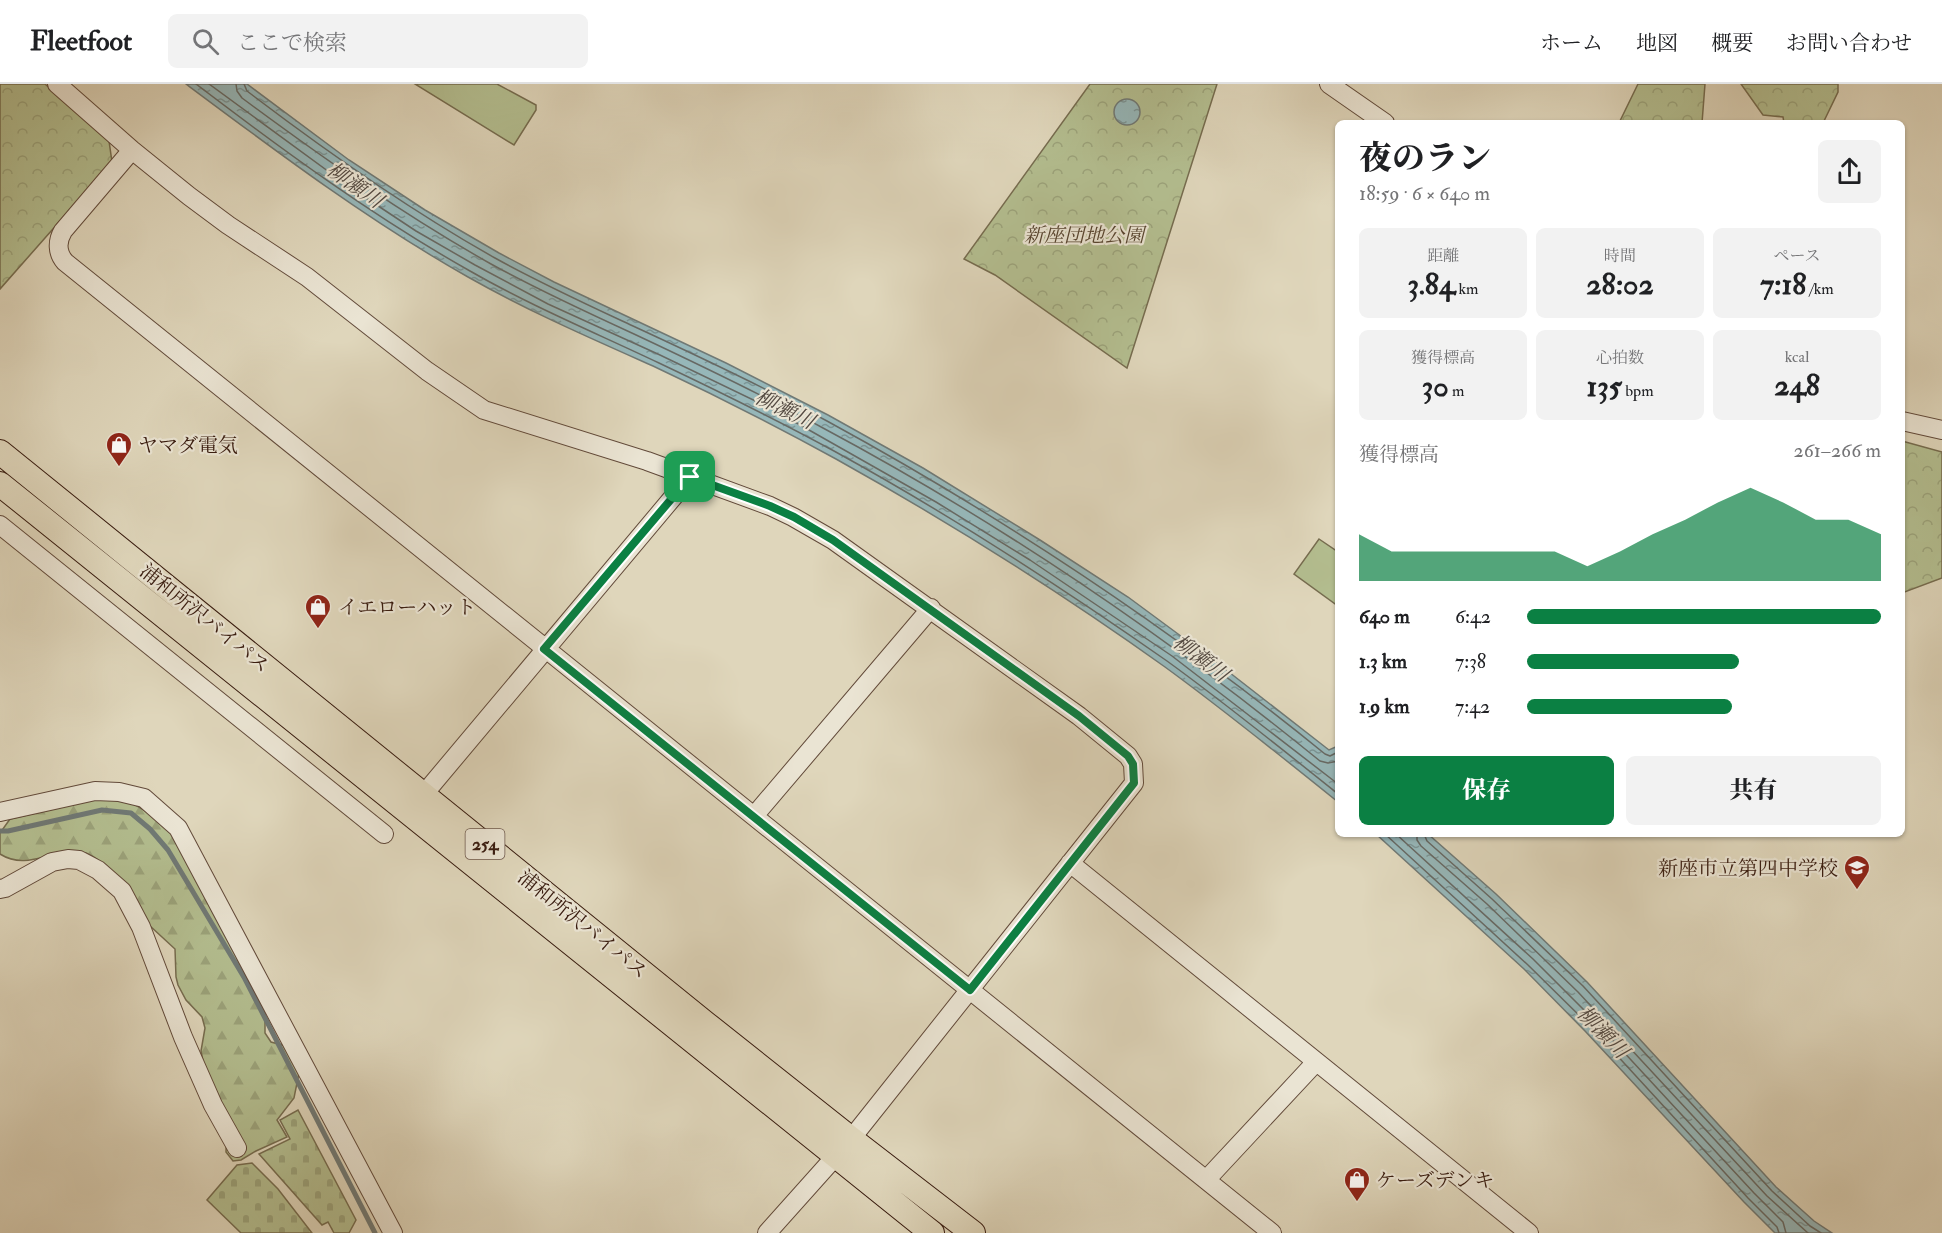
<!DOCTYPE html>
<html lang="ja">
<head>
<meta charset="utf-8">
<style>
  :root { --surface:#fff; --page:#f2f2f2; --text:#202124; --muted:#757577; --line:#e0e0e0; --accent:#0b8043 }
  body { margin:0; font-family:"IM FELL Double Pica","Noto Serif JP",serif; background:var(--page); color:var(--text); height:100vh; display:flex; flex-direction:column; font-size:22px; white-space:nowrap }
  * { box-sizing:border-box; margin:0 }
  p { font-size:20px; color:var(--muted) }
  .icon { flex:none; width:33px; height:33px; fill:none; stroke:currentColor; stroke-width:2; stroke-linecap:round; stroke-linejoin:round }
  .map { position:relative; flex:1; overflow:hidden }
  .details { position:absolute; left:1335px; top:36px; width:570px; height:717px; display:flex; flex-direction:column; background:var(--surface); border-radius:9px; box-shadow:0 2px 4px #0004 }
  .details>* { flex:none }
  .pin { position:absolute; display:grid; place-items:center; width:51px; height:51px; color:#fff; margin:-26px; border-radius:12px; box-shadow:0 3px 9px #0006 }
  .round { display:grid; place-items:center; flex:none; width:63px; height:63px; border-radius:9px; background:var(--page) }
  .summary { display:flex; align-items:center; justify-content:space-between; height:102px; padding:0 24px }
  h1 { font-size:33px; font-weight:800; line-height:45px }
  .stats { display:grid; grid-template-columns:repeat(3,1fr); gap:9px; height:102px; padding:6px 24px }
  .stats div { display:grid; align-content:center; border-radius:9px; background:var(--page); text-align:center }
  .stats b { font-size:30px; font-weight:800 }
  .stats small { font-size:16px; font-weight:400 }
  .stats p { font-size:16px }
  .chart { height:168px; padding:12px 24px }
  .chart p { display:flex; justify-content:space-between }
  .chart svg { width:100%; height:108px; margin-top:6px; fill:var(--accent); opacity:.7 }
  .primary-button { display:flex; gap:12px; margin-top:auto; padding:12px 24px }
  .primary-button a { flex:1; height:69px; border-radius:9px; background:var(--accent); color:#fff; font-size:24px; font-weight:800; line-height:69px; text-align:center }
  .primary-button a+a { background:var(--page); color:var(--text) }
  ul { padding:0 24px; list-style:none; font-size:20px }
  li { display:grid; grid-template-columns:96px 72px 1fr; align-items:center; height:45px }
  li i { height:15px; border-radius:8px; background:var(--accent) }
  header { display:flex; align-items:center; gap:36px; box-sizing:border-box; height:84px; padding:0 30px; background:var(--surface); border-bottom:2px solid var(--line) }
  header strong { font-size:28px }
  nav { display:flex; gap:33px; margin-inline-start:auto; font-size:21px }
  .search { width:420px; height:54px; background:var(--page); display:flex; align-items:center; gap:15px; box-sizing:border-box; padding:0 21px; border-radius:9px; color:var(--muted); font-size:22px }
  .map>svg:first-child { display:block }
  .forest { fill:url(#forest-firs); stroke:#766c4f; stroke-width:1.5 }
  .cemetery { fill:url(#cemetery-stones); stroke:#766c4f; stroke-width:1.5 }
  .park { fill:url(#park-crowns); stroke:#766c4f; stroke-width:1.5 }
  .pitch { fill:#b3bd8f; stroke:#766c4f; stroke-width:1.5 }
  .water { fill:url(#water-ripples); stroke:#707975; stroke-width:1.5 }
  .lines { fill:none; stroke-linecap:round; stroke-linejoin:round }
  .shore { stroke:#676964; stroke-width:1.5 }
  .stream { stroke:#707975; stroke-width:5 }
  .tertiary-casing { stroke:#624a3a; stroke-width:20 }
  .trunk-casing { stroke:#381b0f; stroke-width:26 }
  .tertiary { stroke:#eae4d3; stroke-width:18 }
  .trunk { stroke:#dfd6bb; stroke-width:24 }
  .route-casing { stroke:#fff; stroke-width:12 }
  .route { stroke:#0b8043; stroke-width:8 }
  .labels { text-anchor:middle; stroke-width:4.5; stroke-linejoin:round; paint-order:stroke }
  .shield { fill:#eae4d3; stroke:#6d574a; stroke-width:1.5 }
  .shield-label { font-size:18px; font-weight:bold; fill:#381b0f }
  .park-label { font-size:20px; font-style:italic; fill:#57442f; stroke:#eae4d3 }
  .poi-label { font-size:20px; fill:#381b0f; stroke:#eae4d3; text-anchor:start }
  .street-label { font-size:20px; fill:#381b0f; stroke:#eae4d3 }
  .water-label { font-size:21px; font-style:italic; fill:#544a42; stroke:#eae4d3 }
</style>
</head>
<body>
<header>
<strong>Fleetfoot</strong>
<div class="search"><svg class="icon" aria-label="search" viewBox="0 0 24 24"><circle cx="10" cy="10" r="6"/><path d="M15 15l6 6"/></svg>ここで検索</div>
<nav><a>ホーム</a><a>地図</a><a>概要</a><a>お問い合わせ</a></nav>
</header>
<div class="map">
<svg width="1942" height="1149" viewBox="0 0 1942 1149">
  <defs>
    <pattern id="forest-firs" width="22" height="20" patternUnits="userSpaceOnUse" patternTransform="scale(1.5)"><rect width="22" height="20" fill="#b3bd8f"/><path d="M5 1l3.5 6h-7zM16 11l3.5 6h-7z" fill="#9ba27a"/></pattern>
    <pattern id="cemetery-stones" width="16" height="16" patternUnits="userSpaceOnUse" patternTransform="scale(1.5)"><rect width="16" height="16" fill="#b3bd8f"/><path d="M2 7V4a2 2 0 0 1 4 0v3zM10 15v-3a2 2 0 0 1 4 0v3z" fill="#9ba27a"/></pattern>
    <pattern id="park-crowns" width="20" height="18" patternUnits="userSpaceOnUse" patternTransform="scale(1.5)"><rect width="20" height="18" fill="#b3bd8f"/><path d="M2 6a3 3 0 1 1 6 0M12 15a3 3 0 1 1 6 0" fill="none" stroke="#9ba27a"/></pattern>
    <pattern id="water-ripples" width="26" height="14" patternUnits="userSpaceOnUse" patternTransform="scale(1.5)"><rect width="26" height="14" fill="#96b7b9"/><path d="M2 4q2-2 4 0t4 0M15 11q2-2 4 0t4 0" fill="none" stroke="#7b9495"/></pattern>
  </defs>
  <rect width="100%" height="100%" fill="#dfd6bb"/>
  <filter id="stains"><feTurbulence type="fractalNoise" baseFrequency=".00333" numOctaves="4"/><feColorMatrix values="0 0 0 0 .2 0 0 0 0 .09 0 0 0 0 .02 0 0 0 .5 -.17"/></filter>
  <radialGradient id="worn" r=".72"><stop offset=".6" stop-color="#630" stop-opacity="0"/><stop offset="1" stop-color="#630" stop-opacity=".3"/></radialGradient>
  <!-- forest -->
  <path class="forest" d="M101 714 132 719 156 733 169 744 265 924V949L271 958 286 962 299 989 294 1014 277 1036 287 1053 256 1067 241 1076 233 1077 226 1068 227 1035 204 982 201 967 205 944 202 933 186 916 178 901 176 893 175 865 149 841 102 779C97 775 92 771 86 769 56 762 28 788 0 770V749L10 735Z"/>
  <!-- cemetery -->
  <path class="cemetery" d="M298 1026 356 1136 349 1149H334L328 1138 322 1141 259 1070 290 1055 280 1036Z
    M252 1079 278 1105 312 1149H241L207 1116 237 1081Z"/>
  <!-- park -->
  <path class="park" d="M0 0H45L109 57 112 78 0 205Z
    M1090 0H1217L1127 284 995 191 964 175Z
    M1638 0H1705L1702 39H1619Z
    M1741 0H1838V8L1823 39H1784L1783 33 1763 31Z
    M1902 357 1942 368V494L1902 509Z"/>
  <!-- pitch -->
  <path class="pitch" d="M415 0H497L536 21V26L514 61Z
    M1319 455 1338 468V522L1294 490Z"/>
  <!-- water -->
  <path class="water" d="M186 0H247L349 76 425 126 499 169 554 198 726 279 828 331 923 384 1040 456 1128 513 1216 578 1329 666 1338 662V718C1281 672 1224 626 1165 583 1060 508 949 438 836 375 776 342 715 311 653 282 590 254 528 227 468 193 369 137 277 68 186 0Z
    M1114 28a13 13 0 1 1 26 0a13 13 0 1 1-26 0Z
    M1376 750H1428L1496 810 1587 898 1776 1103 1814 1137 1832 1149H1775L1744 1118 1585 947 1524 885Z"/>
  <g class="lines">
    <!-- shore -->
    <path class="shore" d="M196 0C284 67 374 133 470 187 531 222 596 249 659 279 718 307 777 336 834 367 949 430 1060 502 1167 577 1225 619 1282 665 1338 710
      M209 0 351 104 416 147 475 181 548 220 660 271 772 325 936 418 1030 476 1172 572 1338 700
      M236 0 237 7 242 14C323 74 404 131 491 180 538 206 586 228 634 250 698 280 761 310 823 344 999 438 1165 551 1320 677L1328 679 1338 677
      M244 0 247 7C327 68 408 125 495 174 540 199 586 220 633 242 698 272 764 303 827 337 1003 433 1170 544 1325 670L1330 672 1338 668
      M1385 750 1528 881 1590 942 1748 1114 1777 1143 1779 1149
      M1396 750 1533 875 1595 937 1754 1109 1783 1138 1786 1149
      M1417 750V756L1421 762 1487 820 1578 908 1767 1112 1808 1149
      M1424 750 1427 757 1492 815 1583 902 1772 1107 1810 1142 1821 1149"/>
    <!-- stream -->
    <path class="stream" d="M0 747H8L102 726 131 729 150 745 168 766 245 895 375 1149"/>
    <defs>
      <path id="tertiary" d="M57 0 132 66 189 112 228 141 307 193 427 287 484 326 647 377 770 422 793 433 833 456 1079 632 1128 672 1133 680 1134 699 851 1055 767 1149
        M1329 0 1385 39
        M132 66 63 147C57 157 57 169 65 178L1272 1149
        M1902 337 1942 346
        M0 441 384 750
        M424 710 690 393
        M0 728 95 707 119 708 144 714 178 744 393 1149
        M754 732 931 524
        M1070 779 1529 1149
        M0 805 5 804 52 778 68 775 79 776 98 786 122 807 141 843 183 953 213 1021 237 1064
        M1206 1096 1316 978"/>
      <path id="trunk" d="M0 368 705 939 851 1055 973 1149
        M0 400 932 1149"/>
    </defs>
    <!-- tertiary casing -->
    <use href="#tertiary" class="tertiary-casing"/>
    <!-- trunk casing -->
    <use href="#trunk" class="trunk-casing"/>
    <!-- tertiary -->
    <use href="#tertiary" class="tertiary"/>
    <!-- trunk -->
    <use href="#trunk" class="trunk"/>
  </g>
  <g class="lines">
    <defs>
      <path id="route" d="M690 393 770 422 794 433 833 456 1079 632 1128 672 1133 680 1134 699 970 906 544 565Z"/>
    </defs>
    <!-- route casing -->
    <use href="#route" class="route-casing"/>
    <!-- route -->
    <use href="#route" class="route"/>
  </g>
  <!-- icons -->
  <defs>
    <symbol id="shop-pin" viewBox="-11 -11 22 30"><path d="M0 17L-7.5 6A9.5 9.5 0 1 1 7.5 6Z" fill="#8f2418" stroke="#eae4d3"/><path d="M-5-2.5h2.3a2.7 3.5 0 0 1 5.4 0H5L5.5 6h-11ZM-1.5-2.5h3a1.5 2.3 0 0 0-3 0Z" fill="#fff"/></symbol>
    <symbol id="school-pin" viewBox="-11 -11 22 30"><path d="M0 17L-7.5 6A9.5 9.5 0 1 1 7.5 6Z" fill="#8f2418" stroke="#eae4d3"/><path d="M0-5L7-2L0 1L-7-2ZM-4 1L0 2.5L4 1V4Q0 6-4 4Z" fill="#fff"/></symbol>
  </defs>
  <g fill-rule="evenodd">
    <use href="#shop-pin" x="104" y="346" width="30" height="40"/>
    <use href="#shop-pin" x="303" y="508" width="30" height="40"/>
    <use href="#school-pin" x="1842" y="769" width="30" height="40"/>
    <use href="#shop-pin" x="1342" y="1081" width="30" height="40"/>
  </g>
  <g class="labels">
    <!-- shield labels -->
    <rect class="shield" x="465.5" y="745" width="39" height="30" rx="4.5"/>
    <g class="shield-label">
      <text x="485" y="766">254</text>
    </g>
    <!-- park labels -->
    <g class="park-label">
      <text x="1084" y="158">新座団地公園</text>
    </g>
    <!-- poi labels -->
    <g class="poi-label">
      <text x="138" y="368">ヤマダ電気</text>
      <text x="338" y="530">イエローハット</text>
      <text x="1838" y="791" text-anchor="end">新座市立第四中学校</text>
      <text x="1376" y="1103">ケーズデンキ</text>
    </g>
    <!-- street labels -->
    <g class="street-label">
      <text transform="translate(205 534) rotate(39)" y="7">浦和所沢バイパス</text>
      <text transform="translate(583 840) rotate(39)" y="7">浦和所沢バイパス</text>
    </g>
    <!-- water labels -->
    <g class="water-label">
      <text transform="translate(355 101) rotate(35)" y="7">柳瀬川</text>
      <text transform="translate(785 325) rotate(26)" y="7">柳瀬川</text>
      <text transform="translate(1201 574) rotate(37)" y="7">柳瀬川</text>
      <text transform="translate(1603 948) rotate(46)" y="7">柳瀬川</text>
    </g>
  </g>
  <rect width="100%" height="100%" filter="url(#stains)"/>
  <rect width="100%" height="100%" fill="url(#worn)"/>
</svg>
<div class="pin" style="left:690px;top:393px;background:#1e9e55"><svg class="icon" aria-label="arrive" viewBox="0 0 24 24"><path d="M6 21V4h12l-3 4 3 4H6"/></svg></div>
<section class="details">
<div class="summary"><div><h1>夜のラン</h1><p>18:59 · 6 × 640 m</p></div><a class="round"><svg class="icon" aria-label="share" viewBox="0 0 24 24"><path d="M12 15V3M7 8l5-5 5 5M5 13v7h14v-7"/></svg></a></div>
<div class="stats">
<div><p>距離</p><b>3.84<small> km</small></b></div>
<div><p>時間</p><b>28:02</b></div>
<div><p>ペース</p><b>7:18<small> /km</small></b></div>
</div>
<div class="stats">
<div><p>獲得標高</p><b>30<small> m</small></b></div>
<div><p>心拍数</p><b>135<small> bpm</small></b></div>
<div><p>kcal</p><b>248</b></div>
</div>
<div class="chart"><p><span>獲得標高</span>261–266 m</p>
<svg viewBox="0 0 160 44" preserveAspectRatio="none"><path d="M0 44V25L10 32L20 32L30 32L40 32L50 32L60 32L70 38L80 32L90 25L100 19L110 12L120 6L130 12L140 19L150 19L160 25V44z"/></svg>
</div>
<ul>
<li><b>640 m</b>6:42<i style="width:100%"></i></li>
<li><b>1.3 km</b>7:38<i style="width:60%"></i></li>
<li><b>1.9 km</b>7:42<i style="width:58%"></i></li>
</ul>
<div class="primary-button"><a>保存</a><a>共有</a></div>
</section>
</div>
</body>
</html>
